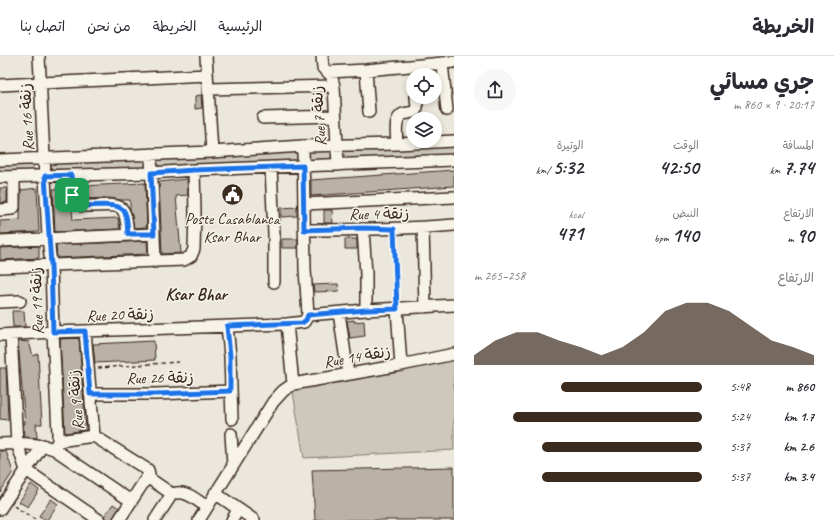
<!DOCTYPE html>
<html lang="ar">
<head>
<meta charset="utf-8">
<style>
  :root { --surface:#fff; --page:#f7f7f7; --text:#2b2b33; --muted:#7c7c81; --line:#e1e1e2; --accent:#3b2a1e }
  body { margin:0; font-family:Caveat,"Playpen Sans Arabic",sans-serif; background:var(--page); color:var(--text); direction:rtl; height:100vh; display:flex; flex-direction:column; font-size:15px; white-space:nowrap }
  * { box-sizing:border-box; margin:0 }
  p { font-size:13px; color:var(--muted) }
  .icon { flex:none; width:22px; height:22px; fill:none; stroke:currentColor; stroke-width:2; stroke-linecap:round; stroke-linejoin:round }
  .map { position:relative; flex:1; overflow:hidden; direction:ltr }
  .sheet { display:flex; flex-direction:column; background:var(--surface); width:380px }
  .sheet>* { flex:none }
  .buttons { position:absolute; left:406px; top:12px; display:grid; gap:8px }
  .buttons a { display:grid; place-items:center; width:36px; height:36px; border-radius:50%; background:var(--surface); box-shadow:0 2px 6px #0003; font-size:20px }
  .pin { position:absolute; display:grid; place-items:center; width:34px; height:34px; color:#fff; margin:-17px; border-radius:8px; box-shadow:0 2px 6px #0006 }
  .round { display:grid; place-items:center; flex:none; width:42px; height:42px; border-radius:21px; background:var(--page) }
  .summary { display:flex; align-items:center; justify-content:space-between; height:68px; padding:0 20px }
  h1 { font-size:22px; font-weight:700; line-height:30px }
  .figures { display:grid; grid-template-columns:repeat(3,1fr); gap:6px; height:68px; padding:4px 20px }
  .figures div { display:grid; align-content:center }
  .figures b { font-size:20px; font-weight:700 }
  .figures small { font-size:11px; font-weight:400 }
  .figures p { font-size:11px }
  .chart { height:112px; padding:8px 20px }
  .chart p { display:flex; justify-content:space-between }
  .chart svg { width:100%; height:72px; margin-top:4px; fill:var(--accent); opacity:.7 }
  ul { padding:0 20px; list-style:none; font-size:13px }
  li { display:grid; grid-template-columns:64px 48px 1fr; align-items:center; height:30px }
  li i { height:10px; border-radius:5px; background:var(--accent) }
  header { display:flex; align-items:center; gap:24px; box-sizing:border-box; height:56px; padding:0 20px; background:var(--surface); border-bottom:1px solid var(--line) }
  header strong { font-size:19px }
  nav { display:flex; gap:22px; margin-inline-start:auto; font-size:14px }
  main { display:flex; flex:1; min-height:0 }
  .map>svg:first-child { display:block }
  .green { fill:#cec8bc; stroke:#84796d }
  .building { fill:#bab2a7; stroke:#3b2a1e }
  .lines { fill:none; stroke-linecap:round; stroke-linejoin:round }
  .minor-casing { stroke:#3b2a1e; stroke-width:14 }
  .path { stroke:#3b2a1e; stroke-width:1.5; stroke-dasharray:4 3; stroke-linecap:butt }
  .minor { stroke:#f7f3e8; stroke-width:11 }
  .route-casing { stroke:#fff; stroke-width:8 }
  .route { stroke:#1a73e8; stroke-width:5 }
  .labels { text-anchor:middle; stroke-width:3; stroke-linejoin:round; paint-order:stroke }
  .street-label { font-size:16px; fill:#3b2a1e; stroke:#f7f3e8 }
  .poi-label { font-size:16px; fill:#3b2a1e; stroke:#f7f3e8 }
  .neighbourhood-label { font-size:17px; font-weight:bold; fill:#3b2a1e; stroke:#f7f3e8 }
</style>
</head>
<body>
<header>
<strong>الخريطة</strong>
<nav><a>الرئيسية</a><a>الخريطة</a><a>من نحن</a><a>اتصل بنا</a></nav>
</header>
<main>
<section class="sheet">
<div class="summary"><div><h1>جري مسائي</h1><p>20:17 · 9 × 860 m</p></div><a class="round"><svg class="icon" aria-label="share" viewBox="0 0 24 24"><path d="M12 15V3M7 8l5-5 5 5M5 13v7h14v-7"/></svg></a></div>
<div class="figures">
<div><p>المسافة</p><b>7.74<small> km</small></b></div>
<div><p>الوقت</p><b>42:50</b></div>
<div><p>الوتيرة</p><b>5:32<small> /km</small></b></div>
</div>
<div class="figures">
<div><p>الارتفاع</p><b>90<small> m</small></b></div>
<div><p>النبض</p><b>140<small> bpm</small></b></div>
<div><p>kcal</p><b>471</b></div>
</div>
<div class="chart"><p><span>الارتفاع</span>258–265 m</p>
<svg viewBox="0 0 160 44" preserveAspectRatio="none"><path d="M0 44V38L10 29L20 24L30 24L40 29L50 33L60 38L70 33L80 24L90 11L100 6L110 6L120 11L130 20L140 29L150 33L160 38V44z"/></svg>
</div>
<ul>
<li><b>860 m</b>5:48<i style="width:62%"></i></li>
<li><b>1.7 km</b>5:24<i style="width:83%"></i></li>
<li><b>2.6 km</b>5:37<i style="width:70%"></i></li>
<li><b>3.4 km</b>5:37<i style="width:70%"></i></li>
</ul>
</section>
<div class="map">
<svg width="454" height="464" viewBox="0 0 454 464">
  <rect width="100%" height="100%" fill="#ece7dc"/>
  <filter id="ink" filterUnits="userSpaceOnUse"><feTurbulence type="fractalNoise" baseFrequency=".025" numOctaves="2"/><feDisplacementMap in="SourceGraphic" scale="8" xChannelSelector="R" yChannelSelector="G"/><feConvolveMatrix kernelMatrix="1 2 1 2 8 2 1 2 1" color-interpolation-filters="sRGB"/></filter>
  <g filter="url(#ink)">
    <!-- green -->
    <path class="green" d="M454 89V101L155 114 52 115 51 109 53 107 155 101Z
      M32 108 35 115 0 119V110Z
      M454 302V394L304 402 292 330Z"/>
    <!-- building -->
    <path class="building" d="M201 39 202 52 195 53V40Z
      M454 114V130L311 140V124Z
      M187 123 188 139 176 140 181 197 162 198 159 126Z
      M145 127 147 171 134 172 130 153V144H121L109 142 84 143 82 142 79 137 80 130Z
      M0 132H7V146L0 147Z
      M37 132 39 176 0 178V165L20 164 21 134Z
      M53 133H65L66 142 72 153 73 164 118 162 120 173 55 176Z
      M297 151V160L281 161V152Z
      M324 154H332L333 167H324Z
      M282 183H298V192H282Z
      M345 183H357V193H345Z
      M147 185 148 198 57 202 56 189Z
      M39 190V202L0 204V192Z
      M338 228 339 235 314 236 313 229Z
      M12 255H24L25 271H13Z
      M354 264V266L364 265 365 280 350 282 347 265Z
      M79 282 86 374 65 377 60 283Z
      M18 285 29 286 33 300 38 298 42 368H36L37 382 24 381 23 368H25Z
      M154 285 155 304 95 307 93 288Z
      M0 312H6L8 364 0 363Z
      M0 395H6L13 416 0 436Z
      M454 411V464H315L312 414Z
      M31 428 39 434 28 451 19 446Z
      M51 443 58 448 47 464H46L39 460Z
      M113 448 119 452 112 464H106L104 460Z"/>
    <g class="lines">
      <defs>
        <path id="minor" d="M39 0 48 182 51 209 53 276 58 377V385L54 393
          M206 0 212 96
          M322 0 323 12 331 19 334 30 338 109
          M442 7 447 54
          M366 14 369 56
          M328 16 366 14 454 6
          M0 29 207 19
          M208 33 334 30
          M263 62 335 60
          M397 88C397 80 393 63 403 58 407 57 412 57 415 55L417 52 416 41
          M151 98 155 206
          M0 104 212 96 303 90 397 88 454 85
          M271 111 274 178V226
          M71 119 72 139 76 147C80 151 85 150 91 150 122 149 125 145 128 179
          M0 121 151 117 194 114 454 104
          M304 148 454 141
          M0 154 12 153 14 151V121
          M423 172 425 251
          M363 173 366 218V254
          M304 174C354 174 404 173 454 169
          M0 185 154 178
          M0 211 184 204 191 200 194 193 195 157 194 114
          M0 246 20 245
          M397 253 401 309
          M339 257 348 318
          M308 259 366 254 454 249
          M287 268 293 328
          M227 270 230 300 232 363
          M85 275 94 380
          M0 279 53 276 287 268 304 266 308 259 305 213 303 90
          M11 279 17 387 26 414 99 464
          M90 338H157L230 335
          M231 378 233 409
          M94 380 148 414 149 418 119 464
          M58 385 94 380
          M0 388C19 387 37 387 54 393L131 445
          M147 421 172 438 155 464
          M215 437 254 464
          M172 438C186 433 196 444 207 451
          M0 453 43 389
          M199 464 273 346 283 335 293 328 401 309 454 298
          M232 464 238 454"/>
      </defs>
      <!-- minor casing -->
      <use href="#minor" class="minor-casing"/>
      <!-- path -->
      <path class="path" d="M394 183 397 241
        M98 312 178 306
        M14 450 36 464"/>
      <!-- minor -->
      <use href="#minor" class="minor"/>
    </g>
  </g>
  <g class="lines" filter="url(#ink)">
    <defs>
      <path id="route" d="M303 110 304 174 363 172 394 173 397 253 366 254 308 259 306 264 302 267 227 270 230 300V335L157 338H90L85 275 53 276 51 209 45 120 71 119 73 143 78 149C90 152 120 144 125 157 128 163 127 172 128 178H154L151 117 194 114Z"/>
    </defs>
    <!-- route casing -->
    <use href="#route" class="route-casing"/>
    <!-- route -->
    <use href="#route" class="route"/>
  </g>
  <!-- icons -->
  <defs>
    <symbol id="civic-disc" viewBox="-11 -11 22 22"><circle r="9.5" fill="#3b2a1e" stroke="#f7f3e8"/><path d="M-.6-6.5H3V-4.5H.6V-3L4-1V1h2V6H-6V1h2V-1L-.6-3ZM-1.2 2.5V6h2.4V2.5Z" fill="#fff"/></symbol>
  </defs>
  <g fill-rule="evenodd">
    <use href="#civic-disc" x="220" y="126" width="25" height="25"/>
  </g>
  <g class="labels">
    <!-- street labels -->
    <g class="street-label">
      <text transform="translate(318 60) rotate(-94)" y="6">Rue 7 زنقة</text>
      <text transform="translate(26 61) rotate(-93)" y="6">Rue 16 زنقة</text>
      <text transform="translate(379 157) rotate(-1)" y="6">Rue 4 زنقة</text>
      <text transform="translate(36 245) rotate(-92)" y="6">Rue 19 زنقة</text>
      <text transform="translate(120 258) rotate(-2)" y="6">Rue 20 زنقة</text>
      <text transform="translate(357 300) rotate(-10)" y="6">Rue 14 زنقة</text>
      <text transform="translate(160 321) rotate(-1)" y="6">Rue 26 زنقة</text>
      <text transform="translate(75 344) rotate(-95)" y="6">Rue 9 زنقة</text>
    </g>
    <!-- poi labels -->
    <g class="poi-label">
      <text x="232" y="168">Poste Casablanca<tspan x="232" dy="18">Ksar Bhar</tspan></text>
    </g>
    <!-- neighbourhood labels -->
    <g class="neighbourhood-label">
      <text x="196" y="244">Ksar Bhar</text>
    </g>
  </g>
</svg>
<div class="buttons">
<a><svg class="icon" aria-label="locate" viewBox="0 0 24 24"><circle cx="12" cy="12" r="6"/><path d="M12 2v4M12 18v4M2 12h4M18 12h4"/></svg></a>
<a><svg class="icon" aria-label="layers" viewBox="0 0 24 24"><path d="M12 4l9 5-9 5-9-5zM3 14l9 5 9-5"/></svg></a>
</div>
<div class="pin" style="left:72px;top:139px;background:#1e9e55"><svg class="icon" aria-label="arrive" viewBox="0 0 24 24"><path d="M6 21V4h12l-3 4 3 4H6"/></svg></div>
</div>
</main>
</body>
</html>
